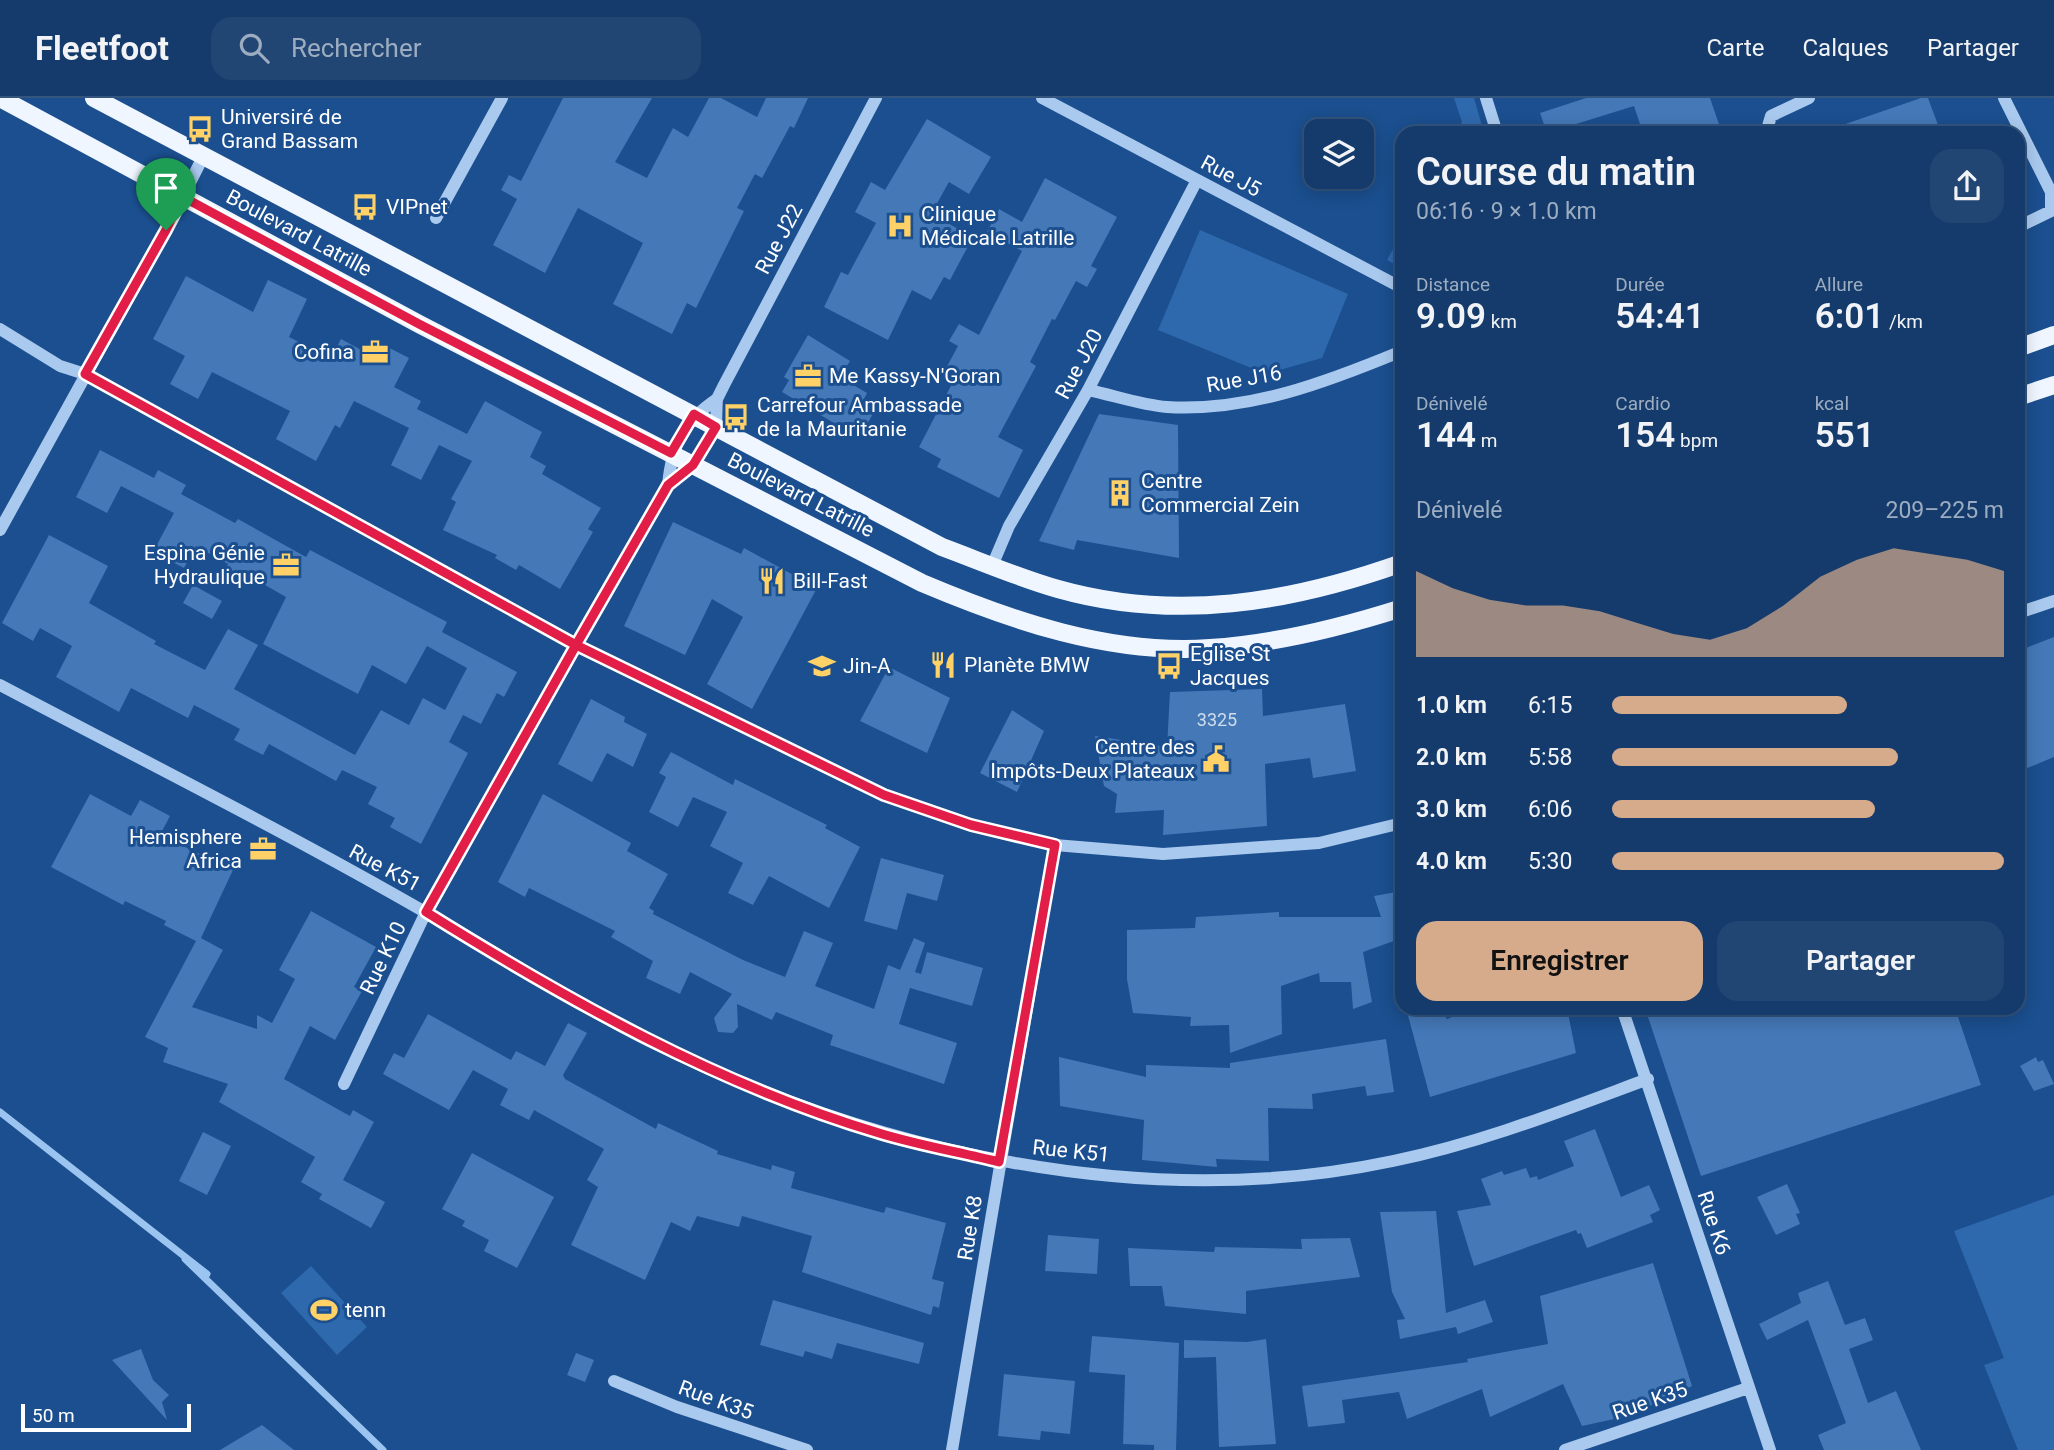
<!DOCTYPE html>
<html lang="fr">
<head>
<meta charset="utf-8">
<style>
  :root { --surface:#143b6b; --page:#214673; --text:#f1f3f6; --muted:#9dadc1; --line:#33557e; --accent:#d6ab8b }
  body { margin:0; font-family:Roboto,sans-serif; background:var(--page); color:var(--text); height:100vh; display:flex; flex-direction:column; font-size:26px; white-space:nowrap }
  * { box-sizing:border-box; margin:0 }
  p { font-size:23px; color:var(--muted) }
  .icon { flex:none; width:38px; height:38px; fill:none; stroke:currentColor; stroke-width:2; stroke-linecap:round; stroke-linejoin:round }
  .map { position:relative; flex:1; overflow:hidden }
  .panel { position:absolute; left:1395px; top:28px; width:630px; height:889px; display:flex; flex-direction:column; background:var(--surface); border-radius:21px; box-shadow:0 4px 18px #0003,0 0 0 2px var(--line) }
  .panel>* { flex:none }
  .fabs { position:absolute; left:1304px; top:21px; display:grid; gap:14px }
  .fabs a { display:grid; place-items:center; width:70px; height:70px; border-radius:14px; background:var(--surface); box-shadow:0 4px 18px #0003,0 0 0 2px var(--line); font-size:35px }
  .scale { position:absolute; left:21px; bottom:18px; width:170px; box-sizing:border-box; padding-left:7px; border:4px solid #fff; border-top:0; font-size:19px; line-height:24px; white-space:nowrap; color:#fff; -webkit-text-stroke:5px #1b4f8f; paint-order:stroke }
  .pin { position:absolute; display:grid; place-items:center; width:60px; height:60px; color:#fff; margin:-72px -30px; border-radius:50% 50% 50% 0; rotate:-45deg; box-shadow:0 0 7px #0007 }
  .pin .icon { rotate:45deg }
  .round { display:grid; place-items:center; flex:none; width:74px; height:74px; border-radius:21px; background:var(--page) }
  .overview { display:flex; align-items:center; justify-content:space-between; height:119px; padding:0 21px }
  h1 { font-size:38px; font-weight:600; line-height:52px }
  .figures { display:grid; grid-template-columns:repeat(3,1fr); gap:10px; height:119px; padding:7px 21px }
  .figures div { display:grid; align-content:center }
  .figures b { font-size:35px; font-weight:600 }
  .figures small { font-size:19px; font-weight:400 }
  .figures p { font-size:19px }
  .chart { height:196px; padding:14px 21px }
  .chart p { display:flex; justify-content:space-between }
  .chart svg { width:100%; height:126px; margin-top:7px; fill:var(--accent); opacity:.7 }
  .primary-button { display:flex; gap:14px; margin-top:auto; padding:14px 21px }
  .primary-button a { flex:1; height:80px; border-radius:21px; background:var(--accent); color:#111; font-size:28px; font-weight:600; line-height:80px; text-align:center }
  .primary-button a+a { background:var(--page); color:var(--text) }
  ul { padding:0 21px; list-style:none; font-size:23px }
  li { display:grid; grid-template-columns:112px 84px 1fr; align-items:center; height:52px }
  li i { height:18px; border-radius:9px; background:var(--accent) }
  header { display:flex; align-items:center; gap:42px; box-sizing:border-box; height:98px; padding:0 35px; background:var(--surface); border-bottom:2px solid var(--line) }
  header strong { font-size:33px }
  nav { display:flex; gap:38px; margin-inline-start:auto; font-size:24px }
  .search { width:490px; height:63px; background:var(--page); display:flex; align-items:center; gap:18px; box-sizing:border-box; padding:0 24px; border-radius:21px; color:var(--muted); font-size:26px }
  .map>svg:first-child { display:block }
  .green { fill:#2e69ad }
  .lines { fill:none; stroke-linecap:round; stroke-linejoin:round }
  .stream { stroke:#9cc4f0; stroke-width:7 }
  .building { fill:#4478b7 }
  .minor { stroke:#a9c9ee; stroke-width:12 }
  .major { stroke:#f0f6ff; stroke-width:18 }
  .route-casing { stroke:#fff; stroke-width:14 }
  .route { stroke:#e11d48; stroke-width:9 }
  .labels { text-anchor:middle; stroke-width:6; stroke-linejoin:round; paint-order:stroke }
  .number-label { font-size:18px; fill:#d0dded }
  .poi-label { font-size:21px; fill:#fff; stroke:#1b4f8f; text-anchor:start }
  .street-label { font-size:21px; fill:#fff; stroke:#1b4f8f }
</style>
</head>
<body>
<header>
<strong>Fleetfoot</strong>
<div class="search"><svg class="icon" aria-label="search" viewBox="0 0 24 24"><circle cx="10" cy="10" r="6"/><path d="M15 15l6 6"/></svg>Rechercher</div>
<nav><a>Carte</a><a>Calques</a><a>Partager</a></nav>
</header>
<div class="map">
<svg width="2054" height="1352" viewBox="0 0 2054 1352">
  <rect width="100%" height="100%" fill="#1b4f8f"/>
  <!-- green -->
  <path class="green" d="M1454 0H1474L1484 35H1456L1462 24Z
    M1200 132 1348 196 1322 260 1266 276 1158 232Z
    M1402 135V170L1387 162Z
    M2054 1097V1352H2018L1984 1267 2004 1260 1954 1133Z
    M311 1168 367 1229 337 1257 281 1195Z"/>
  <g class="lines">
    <!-- stream -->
    <path class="stream" d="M0 1014 207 1176 185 1161 383 1352"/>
  </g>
  <!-- building -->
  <path class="building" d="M563 0H652L615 64 647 80 673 30 688 39 709 0H721L757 19 766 0H808L794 30 790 28 762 80 755 76 737 110 744 113 696 210 687 205 672 236 613 206 643 145 578 110 545 175 493 147 517 101 501 92 509 77 521 83Z
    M1586 0H1710L1722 35H1643L1634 8 1547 35 1540 15Z
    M1921 0H1928L1941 35H1828V32Z
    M927 21 991 59 969 96 949 84 931 116 973 139 950 182 944 179 931 202 912 192 888 242 824 209 841 174 848 177 876 125 855 114 871 84 885 92Z
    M1045 80 1117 119 1091 168 1097 171 1087 189 1076 183 1055 222 1052 221 1030 264 1036 268 998 339 1023 352 999 400 937 369 941 361 919 349 955 280 944 274 958 248 949 243 959 226 979 237 1022 153 987 134 999 111 1022 124Z
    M186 178 253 214 268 182 307 201 289 239 331 260 341 241 365 254 372 241 409 260 394 289 421 303 417 311 467 336 485 303 542 334 530 359 546 368 542 376 601 410 588 431 593 434 560 491 519 467 516 472 495 460 497 457 443 432 456 404 451 401 472 363 439 347 421 382 391 367 409 330 354 303 340 330 335 327 316 363 276 341 290 313 212 274 198 301 170 286 185 258 153 241Z
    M808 237 850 263 840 279 867 295 864 301 877 309 859 340 782 294 789 282 784 279Z
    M1099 316 1178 327 1179 460 1077 442 1074 452 1039 443Z
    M100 352 154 380 158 372 186 387 181 396 235 425 238 421 306 459 310 452 447 524 442 534 517 574 504 599 497 595 481 626 463 617 449 644 468 655 421 746 390 729 395 720 368 706 377 689 342 672 336 683 269 646 263 657 234 642 240 631 194 607 188 620 131 590 119 614 56 579 72 548 40 530 33 543 2 525 49 437 108 468 89 505 156 543 154 546 205 572 228 531 258 547 234 591 355 657 381 612 409 627 423 600 445 612 467 570 427 548 406 586 372 567 358 596 263 546 286 499 244 475 239 484 224 475 228 466 196 448 184 470 153 454 174 415 121 388 107 415 76 399Z
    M673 424 741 456 744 450 817 490 752 611 707 586 743 519 712 501 685 557 624 528Z
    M193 487 222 503 212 521 183 505Z
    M2054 539V659L2018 674V553Z
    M889 569 950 600 927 655 860 623Z
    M1262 591 1263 618 1345 606 1356 673 1313 680 1310 660 1265 666 1267 728 1163 737 1164 712 1115 715 1117 696 1104 688 1095 638 1167 649 1170 594Z
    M591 601 625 619 624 624 647 636 633 669 607 655 592 684 558 666Z
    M1012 612 1044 633 1017 694 980 675Z
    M671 654 733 687 735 681 827 727 825 730 860 749 829 810 769 778 753 807 728 795 743 765 710 748 727 714 693 699 678 729 649 714 666 679 659 675Z
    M90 696 131 718 140 702 170 718 160 737 233 772 201 840 223 852 192 909 257 931V917L272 925 295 881 279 872 311 813 376 849 354 889 362 893 335 942 310 928 284 981 350 1018 353 1012 374 1024 343 1082 385 1104 371 1130 319 1101 322 1096 301 1084 315 1059 219 1004 228 986 163 964 168 950 145 939 196 843 164 827 166 823 125 803 123 807 51 769Z
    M543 696 631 745 627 753 668 776 649 810 654 813 653 816 743 862 785 879 804 833 833 845 815 888 874 911 888 867 900 872 914 840 925 845 915 874 921 876 927 854 983 870 972 908 910 890 899 926 957 945 944 986 830 947 833 937 776 914 772 922 737 906 738 929 733 935 718 934 714 920 732 896 690 874 680 896 646 880 653 863 611 839 615 833 529 790 525 799 498 784Z
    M881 760 944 777 937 803 907 795 897 832 864 823Z
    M1402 793V840L1363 854 1372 904 1353 911 1351 884H1320L1319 875 1281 888 1282 936 1230 955 1229 927 1190 928 1191 919 1133 915 1127 881V832L1195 830 1196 819 1279 814V819H1381L1374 798Z
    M1406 910H1440L1447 921 1476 910H1503L1509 917 1567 910 1576 955 1430 999Z
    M1645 910H1786L1789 918 1812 910H1955L1981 987 1701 1078Z
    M428 916 511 962 516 953 545 968 568 925 587 935 563 977 565 981 656 1031 658 1025 718 1053 717 1056 771 1072 772 1067 795 1074 791 1090 884 1115 886 1109 946 1125 932 1181 944 1184 939 1210 933 1208 931 1217 802 1174 812 1138 742 1118 739 1129 697 1118 690 1133 671 1124 645 1182 571 1147 598 1089 587 1082 604 1051 534 1012 529 1022 500 1007 508 991 473 972 449 1012 383 976 394 955 404 960Z
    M1386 941 1394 994 1367 998 1365 988 1312 996 1313 1011 1268 1010 1269 1063 1216 1061 1217 1069 1142 1062 1144 1022 1060 1008 1059 959 1146 979V967L1230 970V965Z
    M2036 959 2038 964 2043 962 2054 986 2034 993 2020 968Z
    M1595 1031 1621 1099 1649 1087 1660 1112 1650 1117 1653 1124 1587 1150 1581 1135 1578 1136 1576 1132 1474 1168 1457 1113 1491 1107 1481 1081 1502 1073 1504 1077 1526 1070 1530 1080 1537 1078 1538 1082 1574 1068 1564 1043Z
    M203 1034 231 1048 207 1097 179 1083Z
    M472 1055 554 1099 517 1170 484 1153 489 1142 462 1128 465 1123 442 1111Z
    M1787 1086 1800 1115 1796 1116 1800 1126 1776 1137 1757 1099Z
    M1436 1113 1446 1215 1485 1202 1493 1224 1458 1236 1456 1229 1400 1241 1397 1222 1405 1221 1392 1194 1380 1114Z
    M1048 1137 1099 1141 1097 1176 1045 1173Z
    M1350 1140 1360 1179 1246 1193V1216L1165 1208 1162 1188H1130L1128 1150 1214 1154 1215 1149 1302 1151 1301 1141Z
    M1653 1165 1692 1288 1628 1318 1582 1328 1563 1286 1490 1319 1482 1291 1407 1321 1399 1294 1342 1302 1345 1325 1308 1329 1302 1288 1468 1264 1467 1261 1548 1246 1540 1198Z
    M1828 1183 1845 1227 1865 1220 1873 1242 1849 1251 1868 1305 1896 1293 1921 1352H1824L1818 1337 1846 1325 1808 1222 1767 1242 1759 1226 1801 1205 1798 1195Z
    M773 1202 924 1245 919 1266 837 1245 832 1261 805 1253 803 1259 760 1247Z
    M1092 1238 1179 1245 1176 1352H1154V1347L1123 1346 1125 1277 1089 1274Z
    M1266 1241 1276 1346 1219 1349 1216 1259 1184 1260V1242L1247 1244Z
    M141 1251 153 1282 169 1297 162 1304 167 1322 112 1262Z
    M576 1255 594 1262 585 1284 567 1277Z
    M1004 1276 1075 1283 1070 1336 1041 1333 1040 1342 998 1338Z
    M262 1327 294 1352H220Z"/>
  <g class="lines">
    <!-- minor -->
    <path class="minor" d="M1042 0 1402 190
      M1486 0 1497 35
      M2004 0 2051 94V113L2018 129
      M1766 35 1771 18 1809 0
      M436 120 502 0
      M0 231 60 268 85 276 576 547 884 697 971 727 1055 747 1163 756 1319 745 1402 725
      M1088 292C1113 297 1141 307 1167 309 1249 314 1327 284 1402 253
      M668 387C672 346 683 324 717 301
      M0 432 166 132 204 57
      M992 468 1009 428 1088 292 1197 82
      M2018 515 2054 503
      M0 587C142 662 286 734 425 814 500 857 572 904 649 943 875 1054 1143 1116 1393 1063 1481 1045 1564 1012 1648 981
      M1622 910 1770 1352
      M344 986 426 814 576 547 668 387 693 367 716 329 717 301 724 287 876 0
      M614 1283 677 1309 807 1352
      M952 1352C987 1150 1019 949 1055 747
      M1565 1352 1748 1290"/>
    <!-- major -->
    <path class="major" d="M0 0 419 226 922 485C1012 523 1110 557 1210 550 1275 546 1339 530 1402 510
      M94 0 942 449C980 463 1019 480 1058 491 1175 524 1289 505 1402 465
      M2018 250 2054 237
      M2018 299 2054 287"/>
  </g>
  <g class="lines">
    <defs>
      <path id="route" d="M166 132 85 276 576 547 426 814C569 903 718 987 879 1035 918 1047 959 1054 999 1064L1055 747 971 727 884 697 576 547 668 387 693 367 716 329 694 316 671 355 419 226 183 99 166 132"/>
    </defs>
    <!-- route casing -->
    <use href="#route" class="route-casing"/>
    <!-- route -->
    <use href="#route" class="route"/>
  </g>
  <!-- icons -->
  <defs>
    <symbol id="bus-bare" viewBox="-9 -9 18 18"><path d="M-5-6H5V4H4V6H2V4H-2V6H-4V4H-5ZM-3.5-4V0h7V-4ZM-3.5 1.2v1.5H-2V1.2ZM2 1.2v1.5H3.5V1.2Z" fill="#ffd166" stroke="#1b4f8f" stroke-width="2.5" paint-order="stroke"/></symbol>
    <symbol id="hospital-bare" viewBox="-9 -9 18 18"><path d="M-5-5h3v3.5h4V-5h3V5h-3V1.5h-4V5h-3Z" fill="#ffd166" stroke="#1b4f8f" stroke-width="2.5" paint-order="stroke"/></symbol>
    <symbol id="office-bare" viewBox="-9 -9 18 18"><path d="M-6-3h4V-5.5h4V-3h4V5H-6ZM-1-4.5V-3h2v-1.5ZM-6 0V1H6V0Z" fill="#ffd166" stroke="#1b4f8f" stroke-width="2.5" paint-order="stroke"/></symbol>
    <symbol id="building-bare" viewBox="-9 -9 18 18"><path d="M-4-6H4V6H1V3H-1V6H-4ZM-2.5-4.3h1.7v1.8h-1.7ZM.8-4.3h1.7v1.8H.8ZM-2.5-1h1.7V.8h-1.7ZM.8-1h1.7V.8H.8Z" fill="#ffd166" stroke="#1b4f8f" stroke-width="2.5" paint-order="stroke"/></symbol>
    <symbol id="restaurant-bare" viewBox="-9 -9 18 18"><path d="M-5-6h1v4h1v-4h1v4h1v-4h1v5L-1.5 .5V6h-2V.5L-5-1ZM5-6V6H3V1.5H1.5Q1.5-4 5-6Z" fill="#ffd166" stroke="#1b4f8f" stroke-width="2.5" paint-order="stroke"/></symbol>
    <symbol id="school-bare" viewBox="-9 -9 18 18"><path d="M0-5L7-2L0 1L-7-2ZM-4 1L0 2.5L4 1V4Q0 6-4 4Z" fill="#ffd166" stroke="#1b4f8f" stroke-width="2.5" paint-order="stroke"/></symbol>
    <symbol id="civic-bare" viewBox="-9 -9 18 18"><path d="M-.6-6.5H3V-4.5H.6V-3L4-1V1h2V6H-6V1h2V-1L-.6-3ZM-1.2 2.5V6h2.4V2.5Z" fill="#ffd166" stroke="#1b4f8f" stroke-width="2.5" paint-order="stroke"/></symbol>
    <symbol id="stadium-bare" viewBox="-9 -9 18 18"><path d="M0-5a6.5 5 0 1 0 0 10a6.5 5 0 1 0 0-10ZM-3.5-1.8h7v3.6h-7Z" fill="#ffd166" stroke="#1b4f8f" stroke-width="2.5" paint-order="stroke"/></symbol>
  </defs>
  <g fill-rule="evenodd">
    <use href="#bus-bare" x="181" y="12" width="38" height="38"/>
    <use href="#bus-bare" x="346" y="90" width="38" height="38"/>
    <use href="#hospital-bare" x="881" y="109" width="38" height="38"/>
    <use href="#office-bare" x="356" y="235" width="38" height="38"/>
    <use href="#office-bare" x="789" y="259" width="38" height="38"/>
    <use href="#bus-bare" x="717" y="300" width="38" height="38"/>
    <use href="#building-bare" x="1101" y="376" width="38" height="38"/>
    <use href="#office-bare" x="267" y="448" width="38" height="38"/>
    <use href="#restaurant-bare" x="753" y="464" width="38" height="38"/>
    <use href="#restaurant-bare" x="924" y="548" width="38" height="38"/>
    <use href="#school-bare" x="803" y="549" width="38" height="38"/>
    <use href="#bus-bare" x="1150" y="549" width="38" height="38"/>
    <use href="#civic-bare" x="1197" y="642" width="38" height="38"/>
    <use href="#office-bare" x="244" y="732" width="38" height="38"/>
    <use href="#stadium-bare" x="305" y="1193" width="38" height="38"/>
  </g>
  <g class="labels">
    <!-- number labels -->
    <g class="number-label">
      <text x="1217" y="628">3325</text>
    </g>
    <!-- poi labels -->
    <g class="poi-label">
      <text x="221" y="26">Universiré de<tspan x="221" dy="24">Grand Bassam</tspan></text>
      <text x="386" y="116">VIPnet</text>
      <text x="921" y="123">Clinique<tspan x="921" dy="24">Médicale Latrille</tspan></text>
      <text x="354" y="261" text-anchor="end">Cofina</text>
      <text x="829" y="285">Me Kassy-N'Goran</text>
      <text x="757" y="314">Carrefour Ambassade<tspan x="757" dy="24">de la Mauritanie</tspan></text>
      <text x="1141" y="390">Centre<tspan x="1141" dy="24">Commercial Zein</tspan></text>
      <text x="265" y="462" text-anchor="end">Espina Génie<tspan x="265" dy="24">Hydraulique</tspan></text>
      <text x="793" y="490">Bill-Fast</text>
      <text x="1190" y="563">Eglise St<tspan x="1190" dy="24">Jacques</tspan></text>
      <text x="964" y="574">Planète BMW</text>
      <text x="843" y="575">Jin-A</text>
      <text x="1195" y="656" text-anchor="end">Centre des<tspan x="1195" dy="24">Impôts-Deux Plateaux</tspan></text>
      <text x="242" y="746" text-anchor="end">Hemisphere<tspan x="242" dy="24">Africa</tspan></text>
      <text x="345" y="1219">tenn</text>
    </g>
    <!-- street labels -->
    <g class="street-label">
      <text transform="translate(1231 78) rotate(28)" y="7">Rue J5</text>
      <text transform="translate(299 135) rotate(28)" y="7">Boulevard Latrille</text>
      <text transform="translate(779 141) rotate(-62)" y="7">Rue J22</text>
      <text transform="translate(1079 266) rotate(-62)" y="7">Rue J20</text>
      <text transform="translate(1244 281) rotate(-10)" y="7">Rue J16</text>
      <text transform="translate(801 397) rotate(27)" y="7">Boulevard Latrille</text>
      <text transform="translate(385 770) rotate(28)" y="7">Rue K51</text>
      <text transform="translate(383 860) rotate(-64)" y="7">Rue K10</text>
      <text transform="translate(1071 1053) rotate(6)" y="7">Rue K51</text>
      <text transform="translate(1714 1125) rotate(72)" y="7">Rue K6</text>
      <text transform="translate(970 1130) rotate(-81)" y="7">Rue K8</text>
      <text transform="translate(716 1302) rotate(20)" y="7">Rue K35</text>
      <text transform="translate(1650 1303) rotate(-19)" y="7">Rue K35</text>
    </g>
  </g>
</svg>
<div class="fabs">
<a><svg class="icon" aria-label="layers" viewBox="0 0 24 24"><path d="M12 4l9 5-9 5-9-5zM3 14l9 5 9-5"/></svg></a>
</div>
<div class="scale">50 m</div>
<div class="pin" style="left:166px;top:132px;background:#1e9e55"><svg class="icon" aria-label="arrive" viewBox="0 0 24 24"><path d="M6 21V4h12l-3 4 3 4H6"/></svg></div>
<section class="panel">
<div class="overview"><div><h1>Course du matin</h1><p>06:16 · 9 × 1.0 km</p></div><a class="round"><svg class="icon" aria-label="share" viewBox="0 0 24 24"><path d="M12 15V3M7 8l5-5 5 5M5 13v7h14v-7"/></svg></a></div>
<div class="figures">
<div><p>Distance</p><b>9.09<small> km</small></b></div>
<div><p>Durée</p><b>54:41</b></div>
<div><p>Allure</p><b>6:01<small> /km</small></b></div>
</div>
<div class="figures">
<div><p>Dénivelé</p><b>144<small> m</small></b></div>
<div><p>Cardio</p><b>154<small> bpm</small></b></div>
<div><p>kcal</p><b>551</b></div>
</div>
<div class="chart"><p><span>Dénivelé</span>209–225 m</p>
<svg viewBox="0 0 160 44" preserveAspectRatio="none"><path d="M0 44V14L10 20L20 24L30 26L40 26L50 28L60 32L70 36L80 38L90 34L100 26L110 16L120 10L130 6L140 8L150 10L160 14V44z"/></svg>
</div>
<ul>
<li><b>1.0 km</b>6:15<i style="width:60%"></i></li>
<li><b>2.0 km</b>5:58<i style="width:73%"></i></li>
<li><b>3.0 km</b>6:06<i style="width:67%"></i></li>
<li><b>4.0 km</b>5:30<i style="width:100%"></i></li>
</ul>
<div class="primary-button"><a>Enregistrer</a><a>Partager</a></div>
</section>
</div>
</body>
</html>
